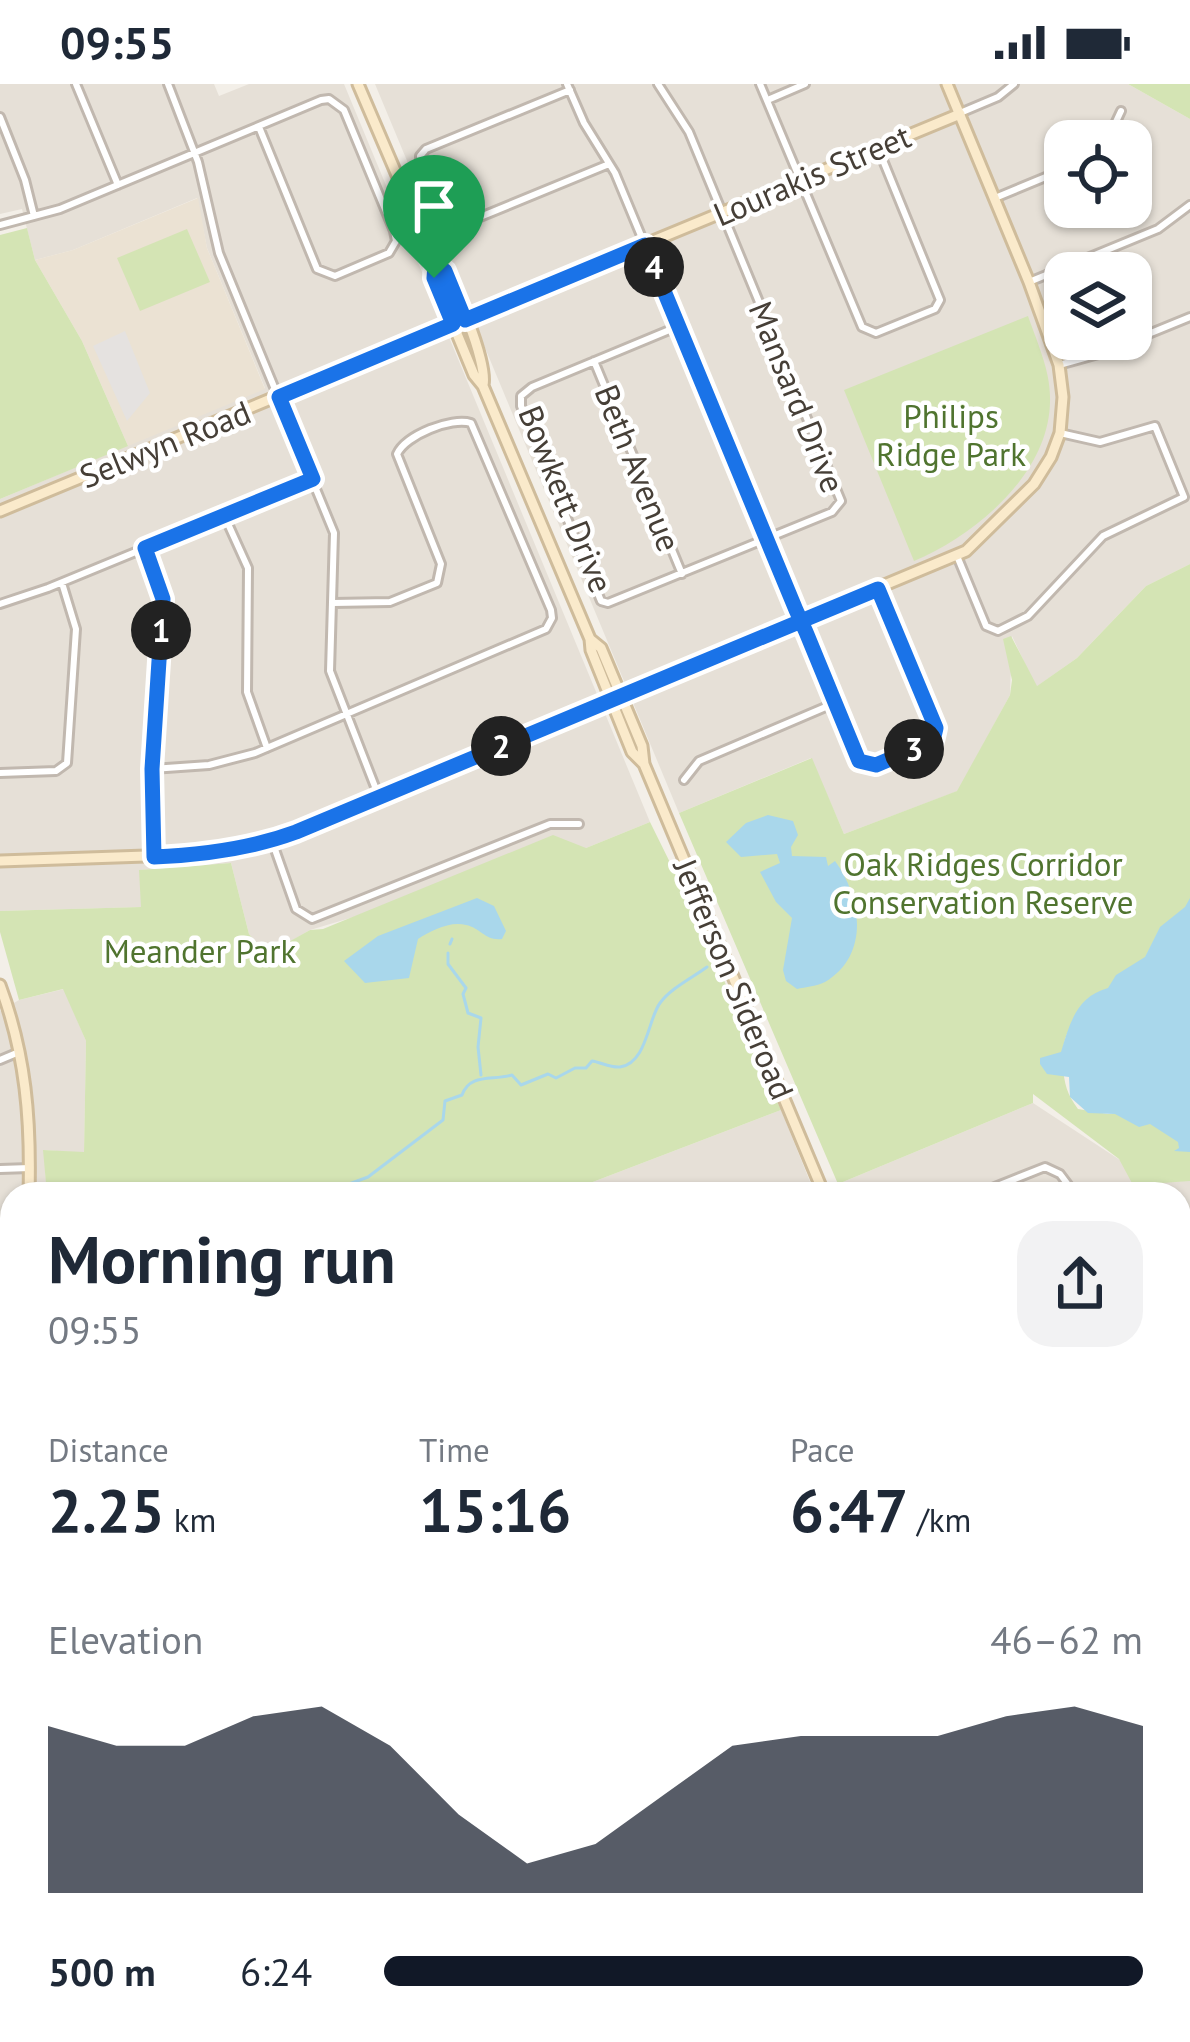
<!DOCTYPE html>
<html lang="en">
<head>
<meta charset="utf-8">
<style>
  :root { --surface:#fff; --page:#f2f2f3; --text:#1f2937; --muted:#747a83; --accent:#111827 }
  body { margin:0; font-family:"PT Sans",sans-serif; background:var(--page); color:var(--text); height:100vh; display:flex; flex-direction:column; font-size:45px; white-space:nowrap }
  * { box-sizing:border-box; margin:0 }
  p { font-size:39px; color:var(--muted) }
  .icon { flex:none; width:66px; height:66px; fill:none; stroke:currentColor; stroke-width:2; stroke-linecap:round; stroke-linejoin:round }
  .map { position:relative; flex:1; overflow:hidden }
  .side { position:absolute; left:0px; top:1098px; width:1191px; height:861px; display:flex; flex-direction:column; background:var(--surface); border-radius:36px 36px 0 0; box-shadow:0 3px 9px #0004 }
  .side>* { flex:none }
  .tools { position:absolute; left:1044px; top:36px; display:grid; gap:24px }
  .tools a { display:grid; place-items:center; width:108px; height:108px; border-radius:24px; background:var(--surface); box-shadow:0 3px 9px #0004; font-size:60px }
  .pin { position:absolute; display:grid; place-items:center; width:102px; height:102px; color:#fff; margin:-123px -51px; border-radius:50% 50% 50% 0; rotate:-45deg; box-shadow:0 0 12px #0007 }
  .pin .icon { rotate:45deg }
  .km { position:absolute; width:60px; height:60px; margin:-30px; border-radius:50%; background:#222; color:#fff; font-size:33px; line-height:60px; text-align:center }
  .round { display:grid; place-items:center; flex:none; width:126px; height:126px; border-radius:36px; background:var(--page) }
  .head { display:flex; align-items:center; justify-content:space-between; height:204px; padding:0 48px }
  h1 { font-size:66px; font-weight:700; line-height:90px }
  .figures { display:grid; grid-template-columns:repeat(3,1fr); gap:18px; height:204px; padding:12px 48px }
  .figures div { display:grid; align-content:center }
  .figures b { font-size:60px; font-weight:700 }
  .figures small { font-size:33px; font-weight:400 }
  .figures p { font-size:33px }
  .chart { height:336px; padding:24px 48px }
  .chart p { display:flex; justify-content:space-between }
  .chart svg { width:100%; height:216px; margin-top:12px; fill:var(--accent); opacity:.7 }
  ul { padding:0 48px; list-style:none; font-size:39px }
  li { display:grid; grid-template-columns:192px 144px 1fr; align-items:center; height:90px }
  li i { height:30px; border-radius:15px; background:var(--accent) }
  .status { display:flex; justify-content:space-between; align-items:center; height:84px; padding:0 60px; background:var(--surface); direction:ltr }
  .status svg { height:33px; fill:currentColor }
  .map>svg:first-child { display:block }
  .residential { fill:#e6e0d7; fill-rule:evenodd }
  .education { fill:#ebe2d3 }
  .green { fill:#d4e4b4 }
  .parking { fill:#e5e2e0 }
  .water { fill:#a9d7eb }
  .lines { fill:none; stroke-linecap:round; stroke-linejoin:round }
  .stream { stroke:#a9d7eb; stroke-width:3 }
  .street-casing { stroke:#c1b8af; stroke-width:12 }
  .secondary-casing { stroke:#cfbc9b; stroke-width:15 }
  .street { stroke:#fff; stroke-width:6 }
  .secondary { stroke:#faeacb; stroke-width:9 }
  .route-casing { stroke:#fff; stroke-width:24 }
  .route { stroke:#1a73e8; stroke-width:15 }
  .labels { text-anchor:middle; stroke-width:9; stroke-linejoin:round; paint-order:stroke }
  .street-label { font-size:33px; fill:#463f37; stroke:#fff }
  .park-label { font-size:33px; fill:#50742f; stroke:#fff }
</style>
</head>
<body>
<div class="status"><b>09:55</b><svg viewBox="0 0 49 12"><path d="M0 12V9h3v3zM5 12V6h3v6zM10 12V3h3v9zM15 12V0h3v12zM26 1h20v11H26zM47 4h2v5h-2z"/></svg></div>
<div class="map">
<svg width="1190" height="1958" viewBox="0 0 1190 1958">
  <rect width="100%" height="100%" fill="#f3efe8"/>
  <!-- residential -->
  <path class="residential" d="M0 0H214L219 12 249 0H344L650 738 586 764 310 846 267 871 249 850 231 779 140 786 142 823 0 827V415L265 304 207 164 197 114 73 166 35 176 22 125 0 130Z
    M375 0H1128L1190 35V480L1146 502 1077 574 1036 603 1012 552 1010 611 958 707 844 750 811 674 679 729ZM1065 57H1131V123H1065ZM1065 189H1131V255H1065Z
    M64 905 86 957 84 1069 44 1066 47 1110H12V1465L0 1466V927L19 916Z
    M1033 1019 1120 1076 1190 1093V1828L1179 1833V1110H842L838 1100Z
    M781 1026 815 1110H549L577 1104Z
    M12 1697V1947H315L312 1958H0V1702Z
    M515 1947H1162L1167 1958H509Z"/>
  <!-- education -->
  <path class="education" d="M198 114 207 164 265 305 128 362 82 257 35 176 73 166Z"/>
  <!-- green -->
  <path class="green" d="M1128 0H1190V35Z
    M27 144 35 176 82 257 128 362 0 415V151Z
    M187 145 210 198 140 227 117 174Z
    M1028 232C1037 258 1050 286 1050 313 1052 388 976 451 914 477L844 306Z
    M1190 480V823C1171 844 1153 869 1132 887 1099 914 1058 933 1063 981 1064 1000 1067 1010 1078 1025L1108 1030 1134 1028 1190 1047V1097L1133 1101 1119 1075 1033 1010V1019L838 1100 679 729 812 674 844 750 957 707 1010 611 1012 596 1003 555 1011 552 1037 602 1077 574 1146 502Z
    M650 738 690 819 781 1026 577 1104 549 1110H47L43 1066 84 1068 86 957 63 905 19 916 0 848V827L141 823 139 786 231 779 249 850 267 870 310 846 323 845 553 751 586 764Z
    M12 1465V1697L0 1702V1466Z
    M1190 1828V1956L1179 1930V1833Z
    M315 1947H515L509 1958H312Z"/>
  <!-- parking -->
  <path class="parking" d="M125 247 150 309 127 337 93 262Z"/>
  <!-- water -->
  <path class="water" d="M768 731 793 737 798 751 791 763 792 772 826 773 828 782 835 777C861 812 871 871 825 898 818 902 805 903 797 905L786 897 783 886 792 834 776 818 760 788 780 779 777 770 741 773 726 758 746 739Z
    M477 814 494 822 506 847 502 855C485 857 481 844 466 841 449 837 431 847 418 855L409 894 365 899 344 877 378 852Z
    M1190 814V1068L1174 1067 1179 1064 1178 1058 1150 1040 1139 1043 1115 1030 1088 1029 1070 1013 1069 993 1047 990 1040 980V974L1061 968C1070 939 1076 913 1108 904L1116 891 1145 873 1160 843 1185 823Z"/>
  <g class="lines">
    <!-- stream -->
    <path class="stream" d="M450 860 452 855
      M448 869V880L466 904 463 910 468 929 481 934 478 963 481 991
      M322 1110 368 1093 443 1036 445 1017 462 1011C470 989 492 997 512 991L521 1001 548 990 556 994 575 984H586L592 977C600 978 611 984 620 983 647 979 648 935 660 919 671 904 692 894 707 883
      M0 1546 12 1543"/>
    <defs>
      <path id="street" d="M76 0 118 101
        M168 0 198 78 219 169 334 449 330 587 379 713
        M567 0 584 39 615 89 859 677 870 682 933 657 937 651 878 505
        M658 0 689 48 841 417 832 428 608 519 601 517 521 322V312L532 303 679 242
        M760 0 862 243 876 249 935 225 940 216 878 64
        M570 6 426 65 420 72V79L443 135 454 143 463 140 609 80
        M770 15 805 0
        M960 29 998 13 1014 0
        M0 33 25 96 34 132
        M1107 57 1121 27
        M995 114 1065 85
        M0 141 60 125 321 16 329 15 344 26 394 147 396 157 389 169 335 192 317 185 259 43
        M1029 198 1158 145 1190 121
        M594 277 682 490
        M1059 281 1102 269 1190 233
        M224 431 248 484 247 608 267 664
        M145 464 162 515 152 685 154 773
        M957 472 986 542 998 547 1028 532 1103 452 1184 413 1155 342 1100 358 1060 349
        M0 520 48 504 313 395
        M152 685 209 681 255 669 546 545 552 534 551 526 471 339C451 333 406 351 397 370L441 480 437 499 390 518 333 519
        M0 689 56 687 67 679 76 545 62 499
        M684 696 699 677 835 619
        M272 757 296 825 312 835 550 740H579
        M0 976 19 968
        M0 1085 30 1084
        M977 1110 1045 1083 1060 1090 1075 1110
        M1179 1212 1190 1208
        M1179 1358 1190 1384
        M1179 1406 1190 1402
        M1179 1504 1190 1500
        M1179 1695 1190 1690
        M0 1772 12 1767
        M1179 1785 1190 1781
        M0 1862 12 1857
        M102 1947 107 1958
        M574 1947 596 1958
        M700 1947 704 1958
        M874 1947 879 1958
        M0 1956 19 1947
        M1098 1958 1101 1947"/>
      <path id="secondary" d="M358 0 435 180C454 193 488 279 483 301
        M435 180 434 194 474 291 483 302 590 555 591 566 632 668 644 680
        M0 427 960 30
        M590 555 601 564 642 662 644 680 824 1110
        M0 777 204 770 272 757 966 467 1034 400 1051 373 1060 349 1063 313 1059 281 1029 198 947 0
        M0 901C26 971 31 1036 29 1110
        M0 1236 12 1231
        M1179 1599 1190 1594
        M1173 1947 1178 1958
        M261 1958 264 1947"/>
    </defs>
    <!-- street casing -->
    <use href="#street" class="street-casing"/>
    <!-- secondary casing -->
    <use href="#secondary" class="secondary-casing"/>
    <!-- street -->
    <use href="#street" class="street"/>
    <!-- secondary -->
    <use href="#secondary" class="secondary"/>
  </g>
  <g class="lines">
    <defs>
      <path id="route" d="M434 194 453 240 279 313 313 395 145 464 163 515 152 685 154 773C203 771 250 765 296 748 490 666 684 586 878 505L936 644 933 657 876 681 859 677 806 548 796 526 645 161 465 236 445 187 435 180 434 194"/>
    </defs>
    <!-- route casing -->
    <use href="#route" class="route-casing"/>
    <!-- route -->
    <use href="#route" class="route"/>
  </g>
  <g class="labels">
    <!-- street labels -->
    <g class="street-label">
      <text transform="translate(812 91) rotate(-23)" y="12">Lourakis Street</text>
      <text transform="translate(797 313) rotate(68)" y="12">Mansard Drive</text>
      <text transform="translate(165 360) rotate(-22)" y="12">Selwyn Road</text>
      <text transform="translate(638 384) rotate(68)" y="12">Beth Avenue</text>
      <text transform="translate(566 415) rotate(68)" y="12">Bowkett Drive</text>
      <text transform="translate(734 895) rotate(67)" y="12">Jefferson Sideroad</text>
    </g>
    <!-- park labels -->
    <g class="park-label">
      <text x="951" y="344">Philips<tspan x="951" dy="38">Ridge Park</tspan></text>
      <text x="983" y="792">Oak Ridges Corridor<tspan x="983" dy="38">Conservation Reserve</tspan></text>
      <text x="200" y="879">Meander Park</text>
    </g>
  </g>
</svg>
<div class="tools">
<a><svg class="icon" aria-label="locate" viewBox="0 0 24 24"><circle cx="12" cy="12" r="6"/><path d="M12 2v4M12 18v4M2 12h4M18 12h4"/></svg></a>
<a><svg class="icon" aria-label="layers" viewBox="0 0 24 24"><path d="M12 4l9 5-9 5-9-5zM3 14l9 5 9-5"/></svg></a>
</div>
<div class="pin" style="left:434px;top:194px;background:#1e9e55"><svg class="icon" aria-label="arrive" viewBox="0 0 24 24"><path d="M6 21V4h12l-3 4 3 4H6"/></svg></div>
<b class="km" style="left:161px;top:546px">1</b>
<b class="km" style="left:501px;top:662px">2</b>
<b class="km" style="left:914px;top:665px">3</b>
<b class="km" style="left:654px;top:183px">4</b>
<section class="side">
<div class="head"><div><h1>Morning run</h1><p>09:55</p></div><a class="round"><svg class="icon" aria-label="share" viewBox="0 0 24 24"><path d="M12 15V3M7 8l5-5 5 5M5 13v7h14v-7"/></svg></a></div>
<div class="figures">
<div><p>Distance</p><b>2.25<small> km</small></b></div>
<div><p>Time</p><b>15:16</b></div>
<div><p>Pace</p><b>6:47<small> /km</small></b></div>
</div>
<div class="chart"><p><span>Elevation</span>46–62 m</p>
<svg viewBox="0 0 160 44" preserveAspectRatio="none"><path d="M0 44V10L10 14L20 14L30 8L40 6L50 14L60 28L70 38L80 34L90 24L100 14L110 12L120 12L130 12L140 8L150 6L160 10V44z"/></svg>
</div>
<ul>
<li><b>500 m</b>6:24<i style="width:100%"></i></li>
</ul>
</section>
</div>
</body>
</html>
